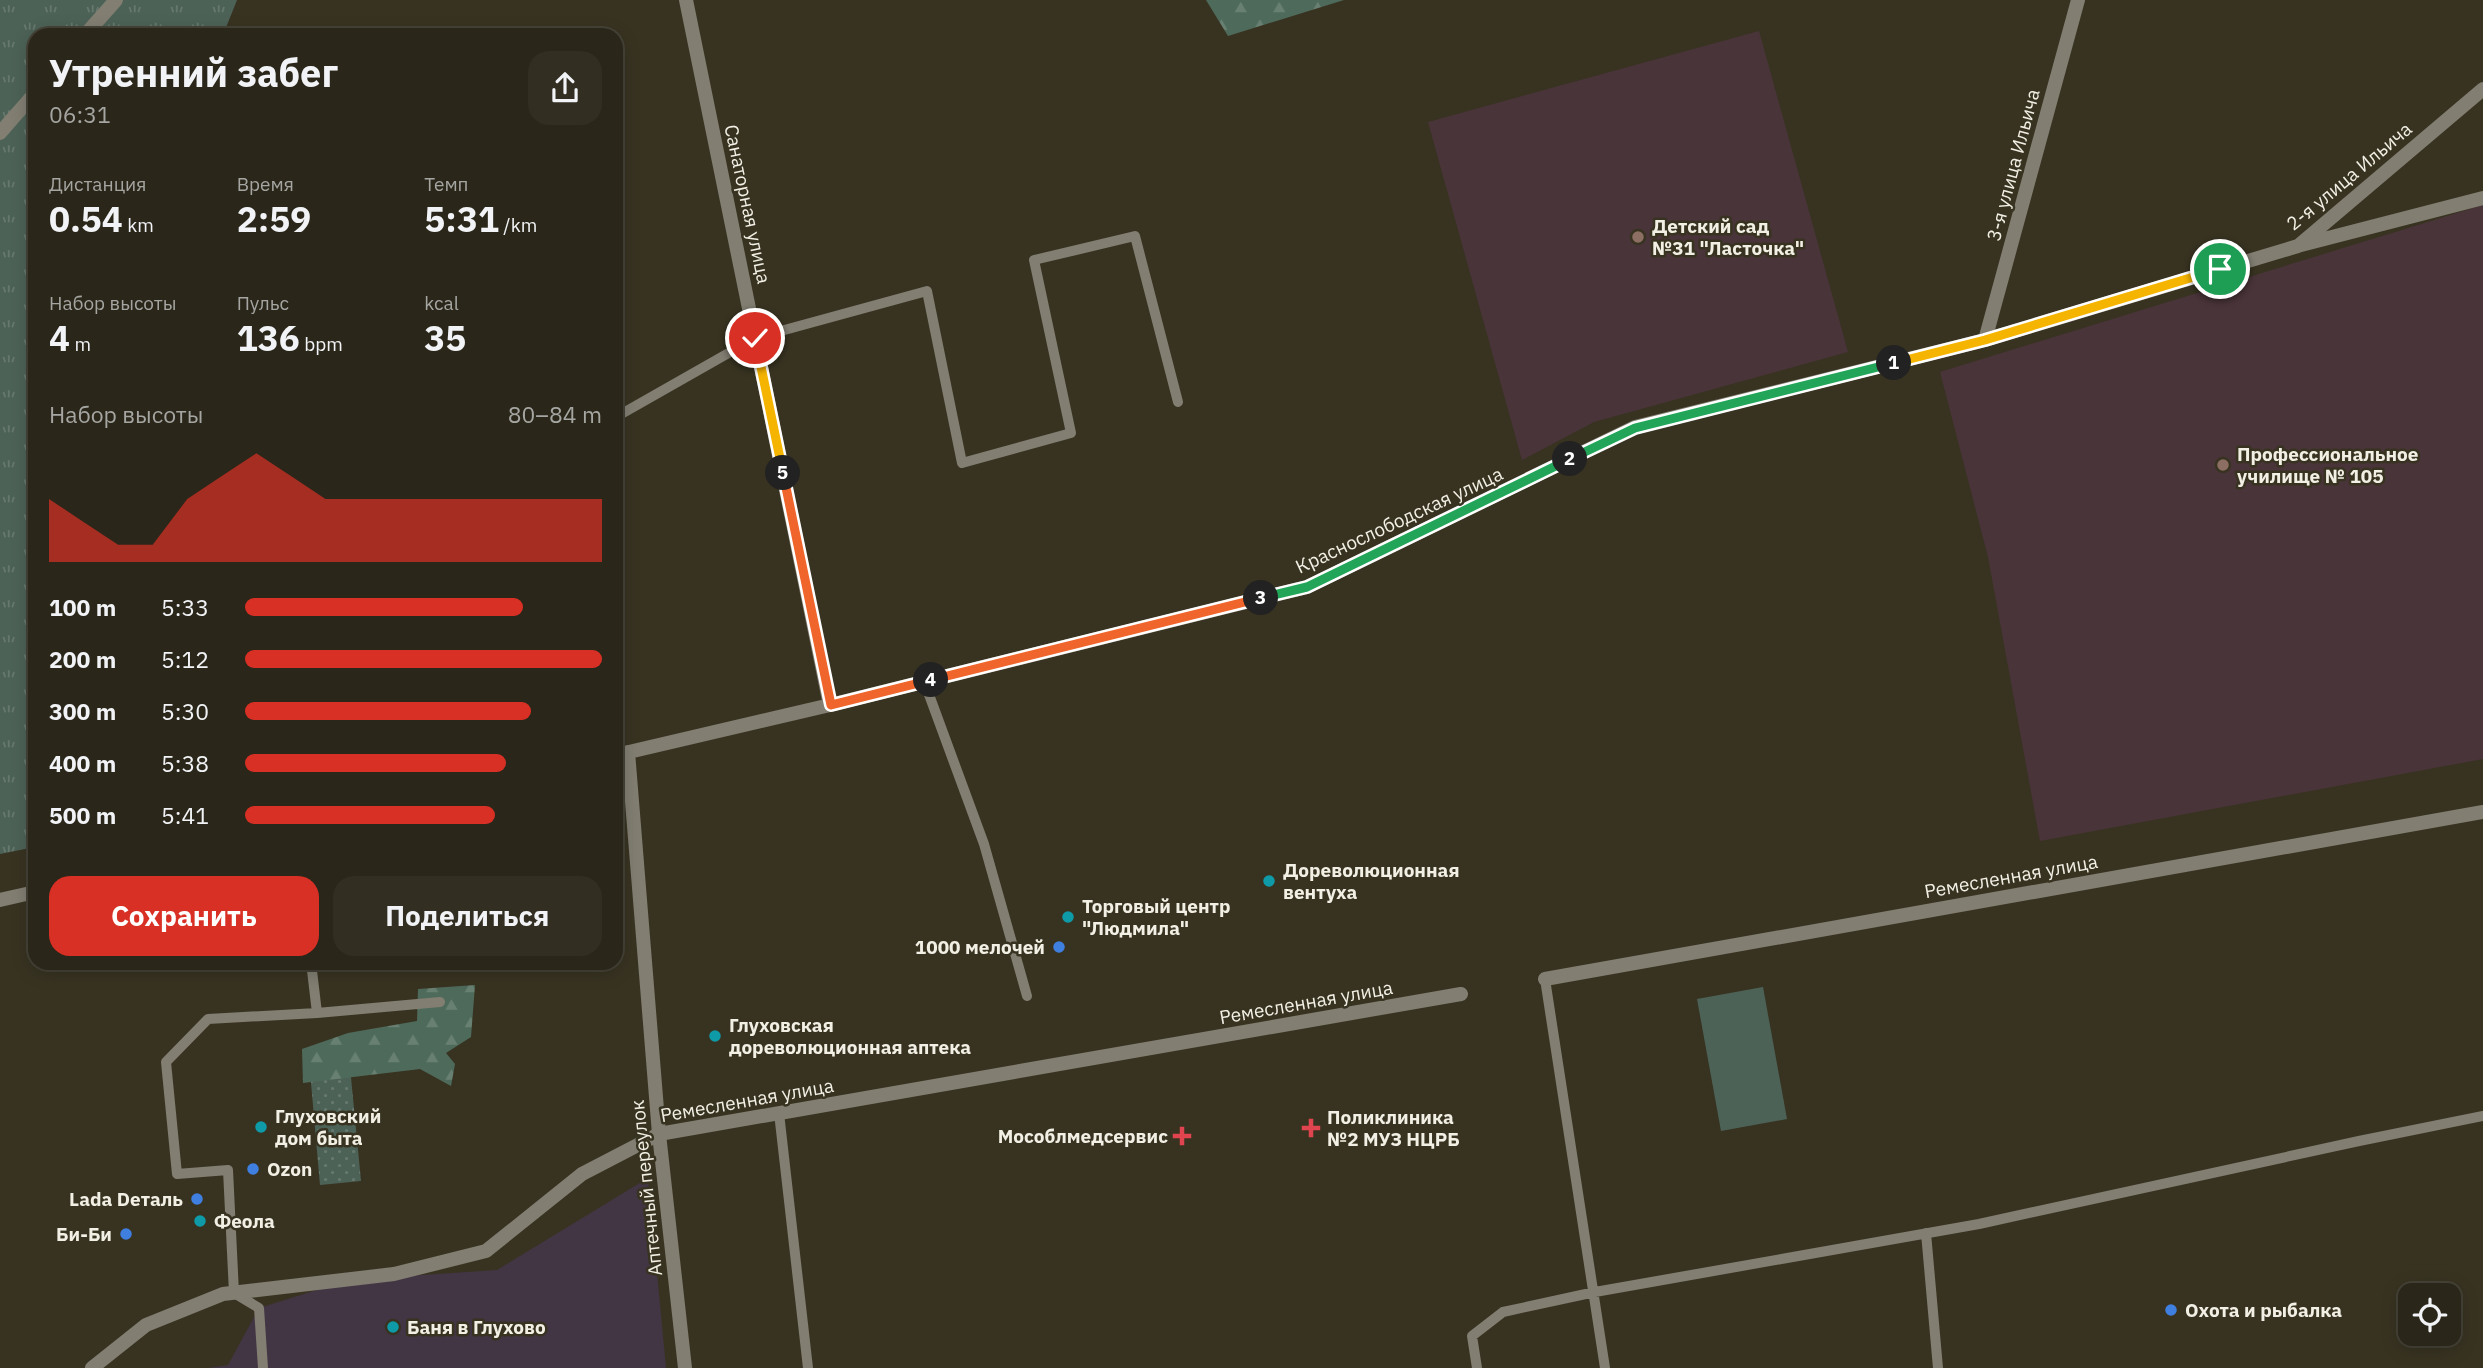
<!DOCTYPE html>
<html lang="ru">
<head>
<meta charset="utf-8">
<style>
  :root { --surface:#2a2619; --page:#322e22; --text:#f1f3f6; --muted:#a5a5a2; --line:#464338; --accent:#d93025 }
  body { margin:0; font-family:"IBM Plex Sans",sans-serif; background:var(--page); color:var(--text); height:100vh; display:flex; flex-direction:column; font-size:26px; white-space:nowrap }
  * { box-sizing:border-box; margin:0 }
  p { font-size:23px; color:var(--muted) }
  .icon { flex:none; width:38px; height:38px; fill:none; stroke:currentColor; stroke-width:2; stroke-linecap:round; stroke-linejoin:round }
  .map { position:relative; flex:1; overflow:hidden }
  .details { position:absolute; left:28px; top:28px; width:595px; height:942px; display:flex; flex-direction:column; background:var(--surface); border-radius:21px; box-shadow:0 4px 18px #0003,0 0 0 2px var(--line) }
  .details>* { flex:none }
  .buttons { position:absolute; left:2398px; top:1283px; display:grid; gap:14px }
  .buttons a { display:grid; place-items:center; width:63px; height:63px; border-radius:14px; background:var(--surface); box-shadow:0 4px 18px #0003,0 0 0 2px var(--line); font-size:35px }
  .pin { position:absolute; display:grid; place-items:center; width:60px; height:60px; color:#fff; margin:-30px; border:4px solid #fff; border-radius:50%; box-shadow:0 2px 7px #0007 }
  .km { position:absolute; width:35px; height:35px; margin:-18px; border-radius:50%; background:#222; color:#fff; font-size:19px; line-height:35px; text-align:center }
  .round { display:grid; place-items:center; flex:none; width:74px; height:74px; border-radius:21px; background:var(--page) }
  .headline { display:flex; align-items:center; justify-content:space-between; height:119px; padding:0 21px }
  h1 { font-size:38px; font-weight:700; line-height:52px }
  .stats { display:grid; grid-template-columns:repeat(3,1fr); gap:10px; height:119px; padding:7px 21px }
  .stats div { display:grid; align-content:center }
  .stats b { font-size:35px; font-weight:700 }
  .stats small { font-size:19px; font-weight:400 }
  .stats p { font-size:19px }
  .chart { height:196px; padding:14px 21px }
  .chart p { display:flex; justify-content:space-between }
  .chart svg { width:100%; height:126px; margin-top:7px; fill:var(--accent); opacity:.7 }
  .button { display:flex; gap:14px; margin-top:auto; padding:14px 21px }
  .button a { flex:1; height:80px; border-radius:21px; background:var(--accent); color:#fff; font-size:28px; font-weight:700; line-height:80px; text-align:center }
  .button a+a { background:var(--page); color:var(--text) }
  ul { padding:0 21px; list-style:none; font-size:23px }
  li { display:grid; grid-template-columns:112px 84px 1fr; align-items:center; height:52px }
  li i { height:18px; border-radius:9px; background:var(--accent) }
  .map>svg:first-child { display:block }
  .commercial { fill:#423644 }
  .education { fill:#493439 }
  .grass { fill:url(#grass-dots) }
  .forest { fill:url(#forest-firs) }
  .park { fill:url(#park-tufts) }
  .garden { fill:#4d6257 }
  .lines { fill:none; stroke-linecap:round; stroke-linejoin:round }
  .service { stroke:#827e72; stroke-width:10 }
  .minor { stroke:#827e72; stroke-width:14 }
  .split-1-casing { stroke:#fff; stroke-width:14 }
  .split-2-casing { stroke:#fff; stroke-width:14 }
  .split-3-casing { stroke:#fff; stroke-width:14 }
  .split-4-casing { stroke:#fff; stroke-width:14 }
  .split-5-casing { stroke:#fff; stroke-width:14 }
  .split-6-casing { stroke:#fff; stroke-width:14 }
  .split-1 { stroke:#f5b400; stroke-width:9 }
  .split-2 { stroke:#22a559; stroke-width:9 }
  .split-3 { stroke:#22a559; stroke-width:9 }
  .split-4 { stroke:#f0652b; stroke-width:9 }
  .split-5 { stroke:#f0652b; stroke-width:9 }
  .split-6 { stroke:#f5b400; stroke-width:9 }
  .education-dot { fill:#8d6e63; stroke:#383321; stroke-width:2.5 }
  .culture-dot { fill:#0f9aa8; stroke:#383321; stroke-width:2.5 }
  .shop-dot { fill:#3f7fe0; stroke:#383321; stroke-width:2.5 }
  .health-dot { fill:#e0444e; stroke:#383321; stroke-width:2.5 }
  .labels { text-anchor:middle; stroke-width:5; stroke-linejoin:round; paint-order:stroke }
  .street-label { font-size:19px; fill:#f2efe4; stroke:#383321 }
  .poi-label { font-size:19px; font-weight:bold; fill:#f2efe4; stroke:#383321; text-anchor:start }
</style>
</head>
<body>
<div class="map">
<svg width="2483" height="1368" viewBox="0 0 2483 1368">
  <defs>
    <pattern id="grass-dots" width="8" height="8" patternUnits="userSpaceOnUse" patternTransform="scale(1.75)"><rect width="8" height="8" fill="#4d6257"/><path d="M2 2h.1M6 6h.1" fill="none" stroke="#67796f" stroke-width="1.8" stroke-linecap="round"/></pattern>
    <pattern id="forest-firs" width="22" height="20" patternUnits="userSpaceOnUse" patternTransform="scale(1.75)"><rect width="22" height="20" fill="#4e6a5b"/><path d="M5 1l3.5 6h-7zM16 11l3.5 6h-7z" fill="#688072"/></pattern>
    <pattern id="park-tufts" width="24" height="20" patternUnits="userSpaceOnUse" patternTransform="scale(1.75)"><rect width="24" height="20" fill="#4d6257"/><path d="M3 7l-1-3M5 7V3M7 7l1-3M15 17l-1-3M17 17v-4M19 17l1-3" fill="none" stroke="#67796f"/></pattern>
  </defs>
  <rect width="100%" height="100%" fill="#383321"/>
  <!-- commercial -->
  <path class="commercial" d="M648 1178 666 1368H208L228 1365 259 1308 349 1280 497 1270Z"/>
  <!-- education -->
  <path class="education" d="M1759 31 1848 352 1594 422 1522 460 1428 122Z
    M2483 205V759L2040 841 1988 557 1940 372Z"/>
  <!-- grass -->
  <path class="grass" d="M349 1057 361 1181 320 1185 309 1060Z"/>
  <!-- forest -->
  <path class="forest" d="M1206 0H1344L1228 36Z
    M475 985 471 1037 446 1053 455 1064 451 1086 420 1069 303 1083 302 1049 348 1033 417 1021 418 989Z"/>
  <!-- park -->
  <path class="park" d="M0 0H237L223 35H35V847L0 854Z"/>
  <!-- garden -->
  <path class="garden" d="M1763 987 1787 1119 1721 1131 1697 999Z"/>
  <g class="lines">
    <!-- service -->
    <path class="service" d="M616 417 755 338 927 291 962 463 1071 433 1034 260 1135 236 1178 402
      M924 681 984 844 1027 996
      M1545 979 1605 1368
      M317 1013 440 1002
      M779 1113 808 1368
      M1926 1233 1938 1368
      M263 1368 259 1308 234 1293 228 1170 177 1174 166 1062 208 1019 317 1013 311 962
      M1477 1368 1472 1336 1503 1312 1595 1292 1979 1224 2359 1141 2483 1116"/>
    <!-- minor -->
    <path class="minor" d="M686 0 830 705
      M85 35 116 0
      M0 133 35 93
      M2301 245 2483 198
      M1985 340 2078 0
      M628 752 659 1134 685 1368
      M616 755 830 705 1307 587 1635 427 1985 340 2298 246 2483 89
      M0 900 35 892
      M1545 979 2483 812
      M92 1368 146 1325 223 1294 394 1274 486 1251 582 1174 659 1134 1461 994"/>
  </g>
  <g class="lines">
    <defs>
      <path id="split-1" d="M1894 363 1985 340 2220 269"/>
      <path id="split-2" d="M1570 459 1635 428 1894 363"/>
      <path id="split-3" d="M1261 598 1307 587 1570 459"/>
      <path id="split-4" d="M931 680 1261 598"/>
      <path id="split-5" d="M783 473 831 705 931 680"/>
      <path id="split-6" d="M755 338 783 473"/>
    </defs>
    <!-- split-1 casing -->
    <use href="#split-1" class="split-1-casing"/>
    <!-- split-2 casing -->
    <use href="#split-2" class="split-2-casing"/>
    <!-- split-3 casing -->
    <use href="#split-3" class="split-3-casing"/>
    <!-- split-4 casing -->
    <use href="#split-4" class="split-4-casing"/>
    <!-- split-5 casing -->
    <use href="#split-5" class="split-5-casing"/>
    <!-- split-6 casing -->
    <use href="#split-6" class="split-6-casing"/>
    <!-- split-1 -->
    <use href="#split-1" class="split-1"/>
    <!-- split-2 -->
    <use href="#split-2" class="split-2"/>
    <!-- split-3 -->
    <use href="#split-3" class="split-3"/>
    <!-- split-4 -->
    <use href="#split-4" class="split-4"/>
    <!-- split-5 -->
    <use href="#split-5" class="split-5"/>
    <!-- split-6 -->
    <use href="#split-6" class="split-6"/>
  </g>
  <!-- markers -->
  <g class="education-dot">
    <circle cx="1638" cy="237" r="7"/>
    <circle cx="2223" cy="465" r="7"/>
  </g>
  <g class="culture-dot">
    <circle cx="1269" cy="881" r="7"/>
    <circle cx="1068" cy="917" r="7"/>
    <circle cx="715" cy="1036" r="7"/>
    <circle cx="261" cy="1127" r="7"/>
    <circle cx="200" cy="1221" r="7"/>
    <circle cx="393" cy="1327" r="7"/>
  </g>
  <g class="shop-dot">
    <circle cx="1059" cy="947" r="7"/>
    <circle cx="253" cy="1169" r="7"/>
    <circle cx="197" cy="1199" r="7"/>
    <circle cx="126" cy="1234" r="7"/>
    <circle cx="2171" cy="1310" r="7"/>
  </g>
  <g class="health-dot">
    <path d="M1307.5 1117.5h7v7h7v7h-7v7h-7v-7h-7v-7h7z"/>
    <path d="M1178.5 1125.5h7v7h7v7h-7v7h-7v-7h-7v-7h7z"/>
  </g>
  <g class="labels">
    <!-- street labels -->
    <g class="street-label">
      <text transform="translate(2013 165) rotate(-75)" y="7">3-я улица Ильича</text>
      <text transform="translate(2349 176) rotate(-40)" y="7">2-я улица Ильича</text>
      <text transform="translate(748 204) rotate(78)" y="7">Санаторная улица</text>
      <text transform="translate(1399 520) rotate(-25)" y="7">Краснослободская улица</text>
      <text transform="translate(2011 876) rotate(-10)" y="7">Ремесленная улица</text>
      <text transform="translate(1306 1002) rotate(-10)" y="7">Ремесленная улица</text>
      <text transform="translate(747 1100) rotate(-10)" y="7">Ремесленная улица</text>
      <text transform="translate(646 1188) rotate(-96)" y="7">Аптечный переулок</text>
    </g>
    <!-- poi labels -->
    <g class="poi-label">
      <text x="1652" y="233">Детский сад<tspan x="1652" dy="22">№31 "Ласточка"</tspan></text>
      <text x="2237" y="461">Профессиональное<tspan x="2237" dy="22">училище № 105</tspan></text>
      <text x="1283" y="877">Дореволюционная<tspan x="1283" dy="22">вентуха</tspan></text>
      <text x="1082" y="913">Торговый центр<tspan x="1082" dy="22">"Людмила"</tspan></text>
      <text x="1045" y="954" text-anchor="end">1000 мелочей</text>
      <text x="729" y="1032">Глуховская<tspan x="729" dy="22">дореволюционная аптека</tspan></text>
      <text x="275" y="1123">Глуховский<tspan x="275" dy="22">дом быта</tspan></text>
      <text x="1327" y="1124">Поликлиника<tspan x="1327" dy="22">№2 МУЗ НЦРБ</tspan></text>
      <text x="1168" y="1143" text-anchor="end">Мособлмедсервис</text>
      <text x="267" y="1176">Ozon</text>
      <text x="183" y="1206" text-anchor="end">Lada Dеталь</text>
      <text x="214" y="1228">Феола</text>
      <text x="112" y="1241" text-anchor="end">Би-Би</text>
      <text x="2185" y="1317">Охота и рыбалка</text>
      <text x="407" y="1334">Баня в Глухово</text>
    </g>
  </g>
</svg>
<div class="buttons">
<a><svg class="icon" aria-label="locate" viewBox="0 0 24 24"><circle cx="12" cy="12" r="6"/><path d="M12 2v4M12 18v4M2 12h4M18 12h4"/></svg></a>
</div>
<div class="pin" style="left:2220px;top:269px;background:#1e9e55"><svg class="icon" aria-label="arrive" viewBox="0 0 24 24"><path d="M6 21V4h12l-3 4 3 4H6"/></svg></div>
<div class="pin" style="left:755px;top:338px;background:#d93025"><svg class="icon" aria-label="check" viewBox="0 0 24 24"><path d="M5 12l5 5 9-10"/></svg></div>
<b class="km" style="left:1894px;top:363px">1</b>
<b class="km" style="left:1570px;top:459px">2</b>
<b class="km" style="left:1261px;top:598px">3</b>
<b class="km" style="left:931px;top:680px">4</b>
<b class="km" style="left:783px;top:473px">5</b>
<section class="details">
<div class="headline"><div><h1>Утренний забег</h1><p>06:31</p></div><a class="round"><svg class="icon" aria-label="share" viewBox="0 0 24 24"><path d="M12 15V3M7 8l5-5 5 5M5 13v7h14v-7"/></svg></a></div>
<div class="stats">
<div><p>Дистанция</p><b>0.54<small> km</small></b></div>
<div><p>Время</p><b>2:59</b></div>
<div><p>Темп</p><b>5:31<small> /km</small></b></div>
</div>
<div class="stats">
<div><p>Набор высоты</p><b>4<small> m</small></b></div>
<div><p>Пульс</p><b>136<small> bpm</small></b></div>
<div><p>kcal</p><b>35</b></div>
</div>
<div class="chart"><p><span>Набор высоты</span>80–84 m</p>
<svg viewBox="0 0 160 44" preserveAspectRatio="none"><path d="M0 44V22L10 30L20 38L30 38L40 22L50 14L60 6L70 14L80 22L90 22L100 22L110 22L120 22L130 22L140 22L150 22L160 22V44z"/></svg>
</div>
<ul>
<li><b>100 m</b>5:33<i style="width:78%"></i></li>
<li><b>200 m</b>5:12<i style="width:100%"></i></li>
<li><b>300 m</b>5:30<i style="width:80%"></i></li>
<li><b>400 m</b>5:38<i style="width:73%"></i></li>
<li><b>500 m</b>5:41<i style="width:70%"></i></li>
</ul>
<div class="button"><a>Сохранить</a><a>Поделиться</a></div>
</section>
</div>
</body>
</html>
